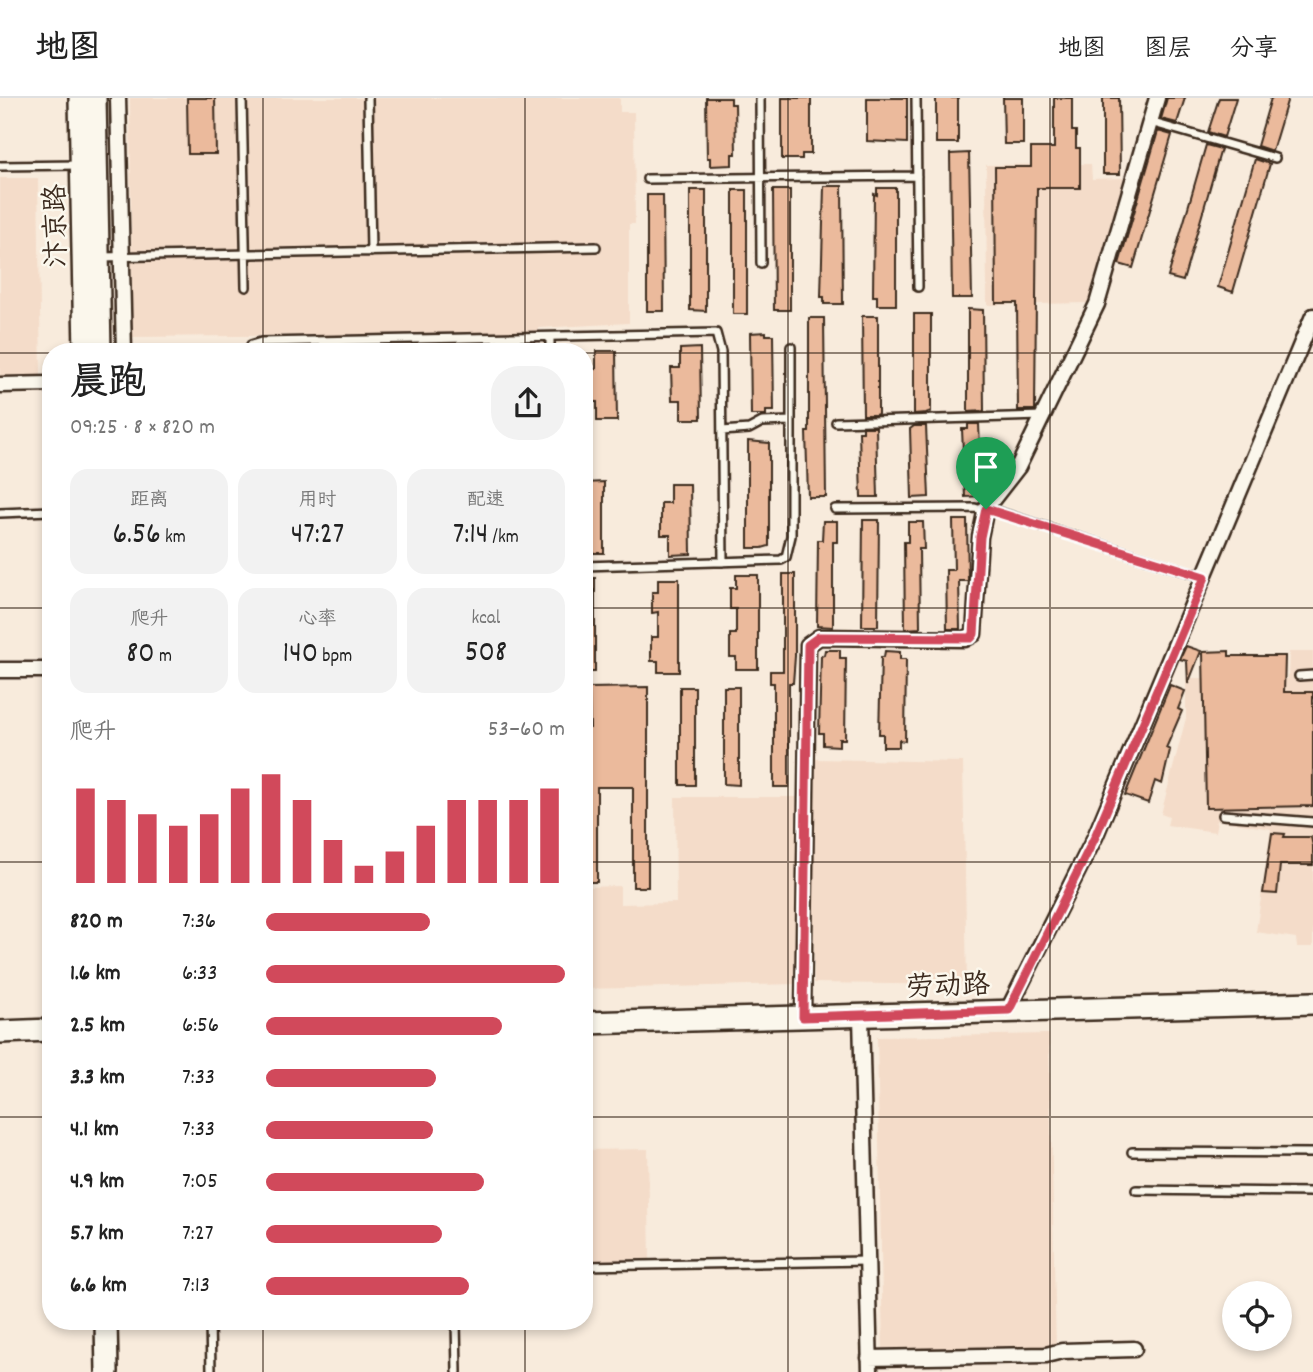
<!DOCTYPE html>
<html lang="zh">
<head>
<meta charset="utf-8">
<style>
  :root { --surface:#fff; --page:#f2f2f2; --text:#222; --muted:#767676; --line:#e0e0e0; --accent:#d1495b }
  body { margin:0; font-family:Dekko,"LXGW WenKai TC",sans-serif; background:var(--page); color:var(--text); height:100vh; display:flex; flex-direction:column; font-size:26px; white-space:nowrap }
  * { box-sizing:border-box; margin:0 }
  p { font-size:23px; color:var(--muted) }
  .icon { flex:none; width:38px; height:38px; fill:none; stroke:currentColor; stroke-width:2; stroke-linecap:round; stroke-linejoin:round }
  .map { position:relative; flex:1; overflow:hidden }
  .panel { position:absolute; left:42px; top:245px; width:551px; height:987px; display:flex; flex-direction:column; background:var(--surface); border-radius:28px; box-shadow:0 4px 10px #0003 }
  .panel>* { flex:none }
  .fabs { position:absolute; left:1222px; top:1183px; display:grid; gap:14px }
  .fabs a { display:grid; place-items:center; width:70px; height:70px; border-radius:50%; background:var(--surface); box-shadow:0 4px 10px #0003; font-size:35px }
  .pin { position:absolute; display:grid; place-items:center; width:60px; height:60px; color:#fff; margin:-72px -30px; border-radius:50% 50% 50% 0; rotate:-45deg; box-shadow:0 0 7px #0007 }
  .pin .icon { rotate:45deg }
  .round { display:grid; place-items:center; flex:none; width:74px; height:74px; border-radius:28px; background:var(--page) }
  .overview { display:flex; align-items:center; justify-content:space-between; height:119px; padding:0 28px }
  h1 { font-size:38px; font-weight:600; line-height:52px }
  .metrics { display:grid; grid-template-columns:repeat(3,1fr); gap:10px; height:119px; padding:7px 28px }
  .metrics div { display:grid; align-content:center; border-radius:18px; background:var(--page); text-align:center }
  .metrics b { font-size:30px; font-weight:600 }
  .metrics small { font-size:19px; font-weight:400 }
  .metrics p { font-size:19px }
  .chart { height:196px; padding:14px 28px }
  .chart p { display:flex; justify-content:space-between }
  .chart svg { width:100%; height:126px; margin-top:7px; stroke:var(--accent); stroke-width:6 }
  ul { padding:0 28px; list-style:none; font-size:23px }
  li { display:grid; grid-template-columns:112px 84px 1fr; align-items:center; height:52px }
  li i { height:18px; border-radius:9px; background:var(--accent) }
  header { display:flex; align-items:center; gap:42px; box-sizing:border-box; height:98px; padding:0 35px; background:var(--surface); border-bottom:2px solid var(--line) }
  header strong { font-size:33px }
  nav { display:flex; gap:38px; margin-inline-start:auto; font-size:24px }
  .map>svg:first-child { display:block }
  .built { fill:#f4dcc9 }
  .building { fill:#ebba9c; stroke:#3b2a1e; stroke-width:2 }
  .lines { fill:none; stroke-linecap:round; stroke-linejoin:round }
  .lane-casing { stroke:#3b2a1e; stroke-width:12 }
  .street-casing { stroke:#3b2a1e; stroke-width:19 }
  .secondary-casing { stroke:#3b2a1e; stroke-width:26 }
  .lane { stroke:#fbf7ec; stroke-width:7 }
  .street { stroke:#fbf7ec; stroke-width:14 }
  .secondary { stroke:#fbf7ec; stroke-width:21 }
  .route-casing { stroke:#fff; stroke-width:14 }
  .route { stroke:#d1495b; stroke-width:9 }
  .grid { fill:none; stroke:#3b2a1e; stroke-width:2; stroke-opacity:0.55 }
  .labels { text-anchor:middle; stroke-width:5; stroke-linejoin:round; paint-order:stroke }
  .street-label { font-size:28px; fill:#3b2a1e; stroke:#fbf7ec }
</style>
</head>
<body>
<header>
<strong>地图</strong>
<nav><a>地图</a><a>图层</a><a>分享</a></nav>
</header>
<div class="map">
<svg width="1313" height="1274" viewBox="0 0 1313 1274">
  <rect width="100%" height="100%" fill="#f8ebdc"/>
  <filter id="ink" filterUnits="userSpaceOnUse"><feTurbulence type="fractalNoise" baseFrequency=".0143" numOctaves="2"/><feDisplacementMap in="SourceGraphic" scale="14" xChannelSelector="R" yChannelSelector="G"/><feConvolveMatrix kernelMatrix="1 2 1 2 8 2 1 2 1" color-interpolation-filters="sRGB"/></filter>
  <g filter="url(#ink)">
    <!-- built -->
    <path class="built" d="M130 0H620V14H634L635 126H629V225L538 230V235L132 239Z
      M1091 66 1092 81 1124 80 1090 205 987 207 986 67Z
      M0 80H38L41 278 0 279Z
      M1289 554H1313V849H1297L1296 840 1256 834 1271 731 1217 722 1215 734 1167 727 1169 719 1161 716 1186 620V580L1288 581Z
      M814 661 963 664 967 887 814 885Z
      M675 699H798L796 886 585 891V789L620 788V806L676 805Z
      M1049 936 1056 1252 883 1255 877 939Z
      M585 959 586 1052 648 1051 650 1162 585 1163Z"/>
    <!-- building -->
    <path class="building" d="M187 0H215L216 56H188Z
      M706 0H731V6H735L736 56H732V67L710 68V60H707Z
      M782 0H811V56H802V61H782Z
      M867 0H907V45L867 43Z
      M936 0H958V45H936Z
      M1003 0H1023V46H1004Z
      M1054 0H1072V33H1076V50H1080V90H1037L1035 312H1018L1017 205H996L995 69H1031V50H1054Z
      M1103 0H1119L1120 76H1103Z
      M1167 0H1185L1177 25 1161 21Z
      M1219 0H1236L1224 39 1208 34Z
      M1271 0H1288L1272 53 1257 48Z
      M1158 33 1172 37 1133 170 1119 166Z
      M1206 47 1221 51 1183 183 1168 179Z
      M969 55 972 200H952L950 56Z
      M1255 61 1270 66 1233 194 1218 189Z
      M824 88H842L843 206H824V199H821Z
      M877 90H896V207H877V198H873L874 96 877 97Z
      M690 92H706V213L690 212Z
      M733 92H747V216H733Z
      M773 92H790V212H774Z
      M647 97H663L664 213H647Z
      M968 211 983 212 984 313 968 314Z
      M914 216H931V313L926 315 914 316Z
      M862 218H878V316L875 317H863Z
      M809 220H824L826 399H808L806 334H809Z
      M766 234V237H773L774 313H766V317H751L750 235Z
      M700 250 701 321H681V302H672L671 270H680V251Z
      M596 253H616L617 323H597V304H588L587 272 596 271Z
      M968 326H979L982 398 965 399 962 331H968Z
      M914 328H926L929 399 912 400 910 331Z
      M863 329H876L878 399H861L859 334H863Z
      M748 343 769 345V448L762 450H748Z
      M604 384V455H584V385Z
      M670 386H690L691 456 670 457V437H661V405H670Z
      M863 422H879L878 528H862Z
      M953 422H967L968 483H959L960 531H947L946 472H954Z
      M823 423H837V444H833V529L817 528 818 442H822Z
      M908 424H923L924 451H919L920 530 905 531 904 444H908Z
      M783 476H795V558L793 585H789V689H774V585H770V573H783Z
      M736 477H758V571H736V559H730V536H736V511H730V490H736Z
      M584 480H595V574H584Z
      M658 481H679V574H658V563H651V539H658V514L652 515V494H658Z
      M1186 548 1201 553 1188 586 1187 563 1180 561Z
      M825 552H840V560H846L845 641H839V648L823 647V635H819L821 558 824 557Z
      M885 553 900 554V561H906L905 643 899 642V649H883V636H879L881 559H884Z
      M1229 553V558H1285L1284 594H1313V708L1206 710 1203 554Z
      M1170 587 1185 593 1178 611 1182 613 1166 650 1170 652 1162 686 1155 683 1148 705 1125 697Z
      M648 589V789H633V689H597V784H584V630H590L589 590Z
      M680 589H695V687H680Z
      M724 589H739V687L724 686Z
      M1272 735 1285 736 1284 739H1311L1313 748V767H1280L1277 796 1263 795Z"/>
    <g class="lines">
      <defs>
        <path id="lane" d="M242 0 246 189
          M368 0 371 154
          M760 0 761 165
          M916 0 918 189
          M1150 24 1275 60
          M0 68 80 67
          M647 81 917 78
          M100 159 596 149
          M550 239V254
          M249 254 251 247 261 244 716 235 721 254 723 464
          M836 324 1044 318
          M722 333 749 331 762 324 791 323
          M986 410 1204 479
          M835 411 975 410 985 413
          M0 415 51 413
          M584 468 781 462 786 459 791 438V249
          M1299 578 1313 577
          M1223 717 1313 724
          M1132 1054 1313 1055
          M1136 1092 1313 1094
          M584 1168 867 1163
          M210 1223 211 1274
          M456 1223 457 1274"/>
        <path id="street" d="M118 0 124 254
          M0 287 51 286
          M0 572H51
          M1008 912 1095 739 1313 218
          M861 918 870 1274
          M803 919 808 547 819 539 965 541 974 536 980 439 986 410 1018 369 1097 206 1157 0
          M869 1260 1046 1257 1062 1253 1134 1251"/>
        <path id="secondary" d="M80 0 85 254
          M95 0 100 254
          M584 925 1313 905
          M0 934 51 932
          M106 1223 107 1274"/>
      </defs>
      <!-- lane casing -->
      <use href="#lane" class="lane-casing"/>
      <!-- street casing -->
      <use href="#street" class="street-casing"/>
      <!-- secondary casing -->
      <use href="#secondary" class="secondary-casing"/>
      <!-- lane -->
      <use href="#lane" class="lane"/>
      <!-- street -->
      <use href="#street" class="street"/>
      <!-- secondary -->
      <use href="#secondary" class="secondary"/>
    </g>
  </g>
  <g class="lines" filter="url(#ink)">
    <defs>
      <path id="route" d="M986 411 1205 479 1095 739 1009 912 803 919 808 547 819 539 971 540 974 536 980 439Z"/>
    </defs>
    <!-- route casing -->
    <use href="#route" class="route-casing"/>
    <!-- route -->
    <use href="#route" class="route"/>
  </g>
  <!-- grid -->
  <path class="grid" d="M263 0V254M525 0V254M788 0V1274M1050 0V1274M0 255H51M584 255H1313M0 510H51M584 510H1313M0 764H51M584 764H1313M0 1019H51M584 1019H1313M263 1223V1274M525 1223V1274"/>
  <g class="labels">
    <!-- street labels -->
    <g class="street-label">
      <text transform="translate(54 128) rotate(-91)" y="10">汴京路</text>
      <text transform="translate(948 886) rotate(-2)" y="10">劳动路</text>
    </g>
  </g>
</svg>
<div class="fabs">
<a><svg class="icon" aria-label="locate" viewBox="0 0 24 24"><circle cx="12" cy="12" r="6"/><path d="M12 2v4M12 18v4M2 12h4M18 12h4"/></svg></a>
</div>
<div class="pin" style="left:986px;top:411px;background:#1e9e55"><svg class="icon" aria-label="arrive" viewBox="0 0 24 24"><path d="M6 21V4h12l-3 4 3 4H6"/></svg></div>
<section class="panel">
<div class="overview"><div><h1>晨跑</h1><p>09:25 · 8 × 820 m</p></div><a class="round"><svg class="icon" aria-label="share" viewBox="0 0 24 24"><path d="M12 15V3M7 8l5-5 5 5M5 13v7h14v-7"/></svg></a></div>
<div class="metrics">
<div><p>距离</p><b>6.56<small> km</small></b></div>
<div><p>用时</p><b>47:27</b></div>
<div><p>配速</p><b>7:14<small> /km</small></b></div>
</div>
<div class="metrics">
<div><p>爬升</p><b>80<small> m</small></b></div>
<div><p>心率</p><b>140<small> bpm</small></b></div>
<div><p>kcal</p><b>508</b></div>
</div>
<div class="chart"><p><span>爬升</span>53–60 m</p>
<svg viewBox="0 0 160 44" preserveAspectRatio="none"><path d="M5 44V11M15 44V15M25 44V20M35 44V24M45 44V20M55 44V11M65 44V6M75 44V15M85 44V29M95 44V38M105 44V33M115 44V24M125 44V15M135 44V15M145 44V15M155 44V11"/></svg>
</div>
<ul>
<li><b>820 m</b>7:36<i style="width:55%"></i></li>
<li><b>1.6 km</b>6:33<i style="width:100%"></i></li>
<li><b>2.5 km</b>6:56<i style="width:79%"></i></li>
<li><b>3.3 km</b>7:33<i style="width:57%"></i></li>
<li><b>4.1 km</b>7:33<i style="width:56%"></i></li>
<li><b>4.9 km</b>7:05<i style="width:73%"></i></li>
<li><b>5.7 km</b>7:27<i style="width:59%"></i></li>
<li><b>6.6 km</b>7:13<i style="width:68%"></i></li>
</ul>
</section>
</div>
</body>
</html>
